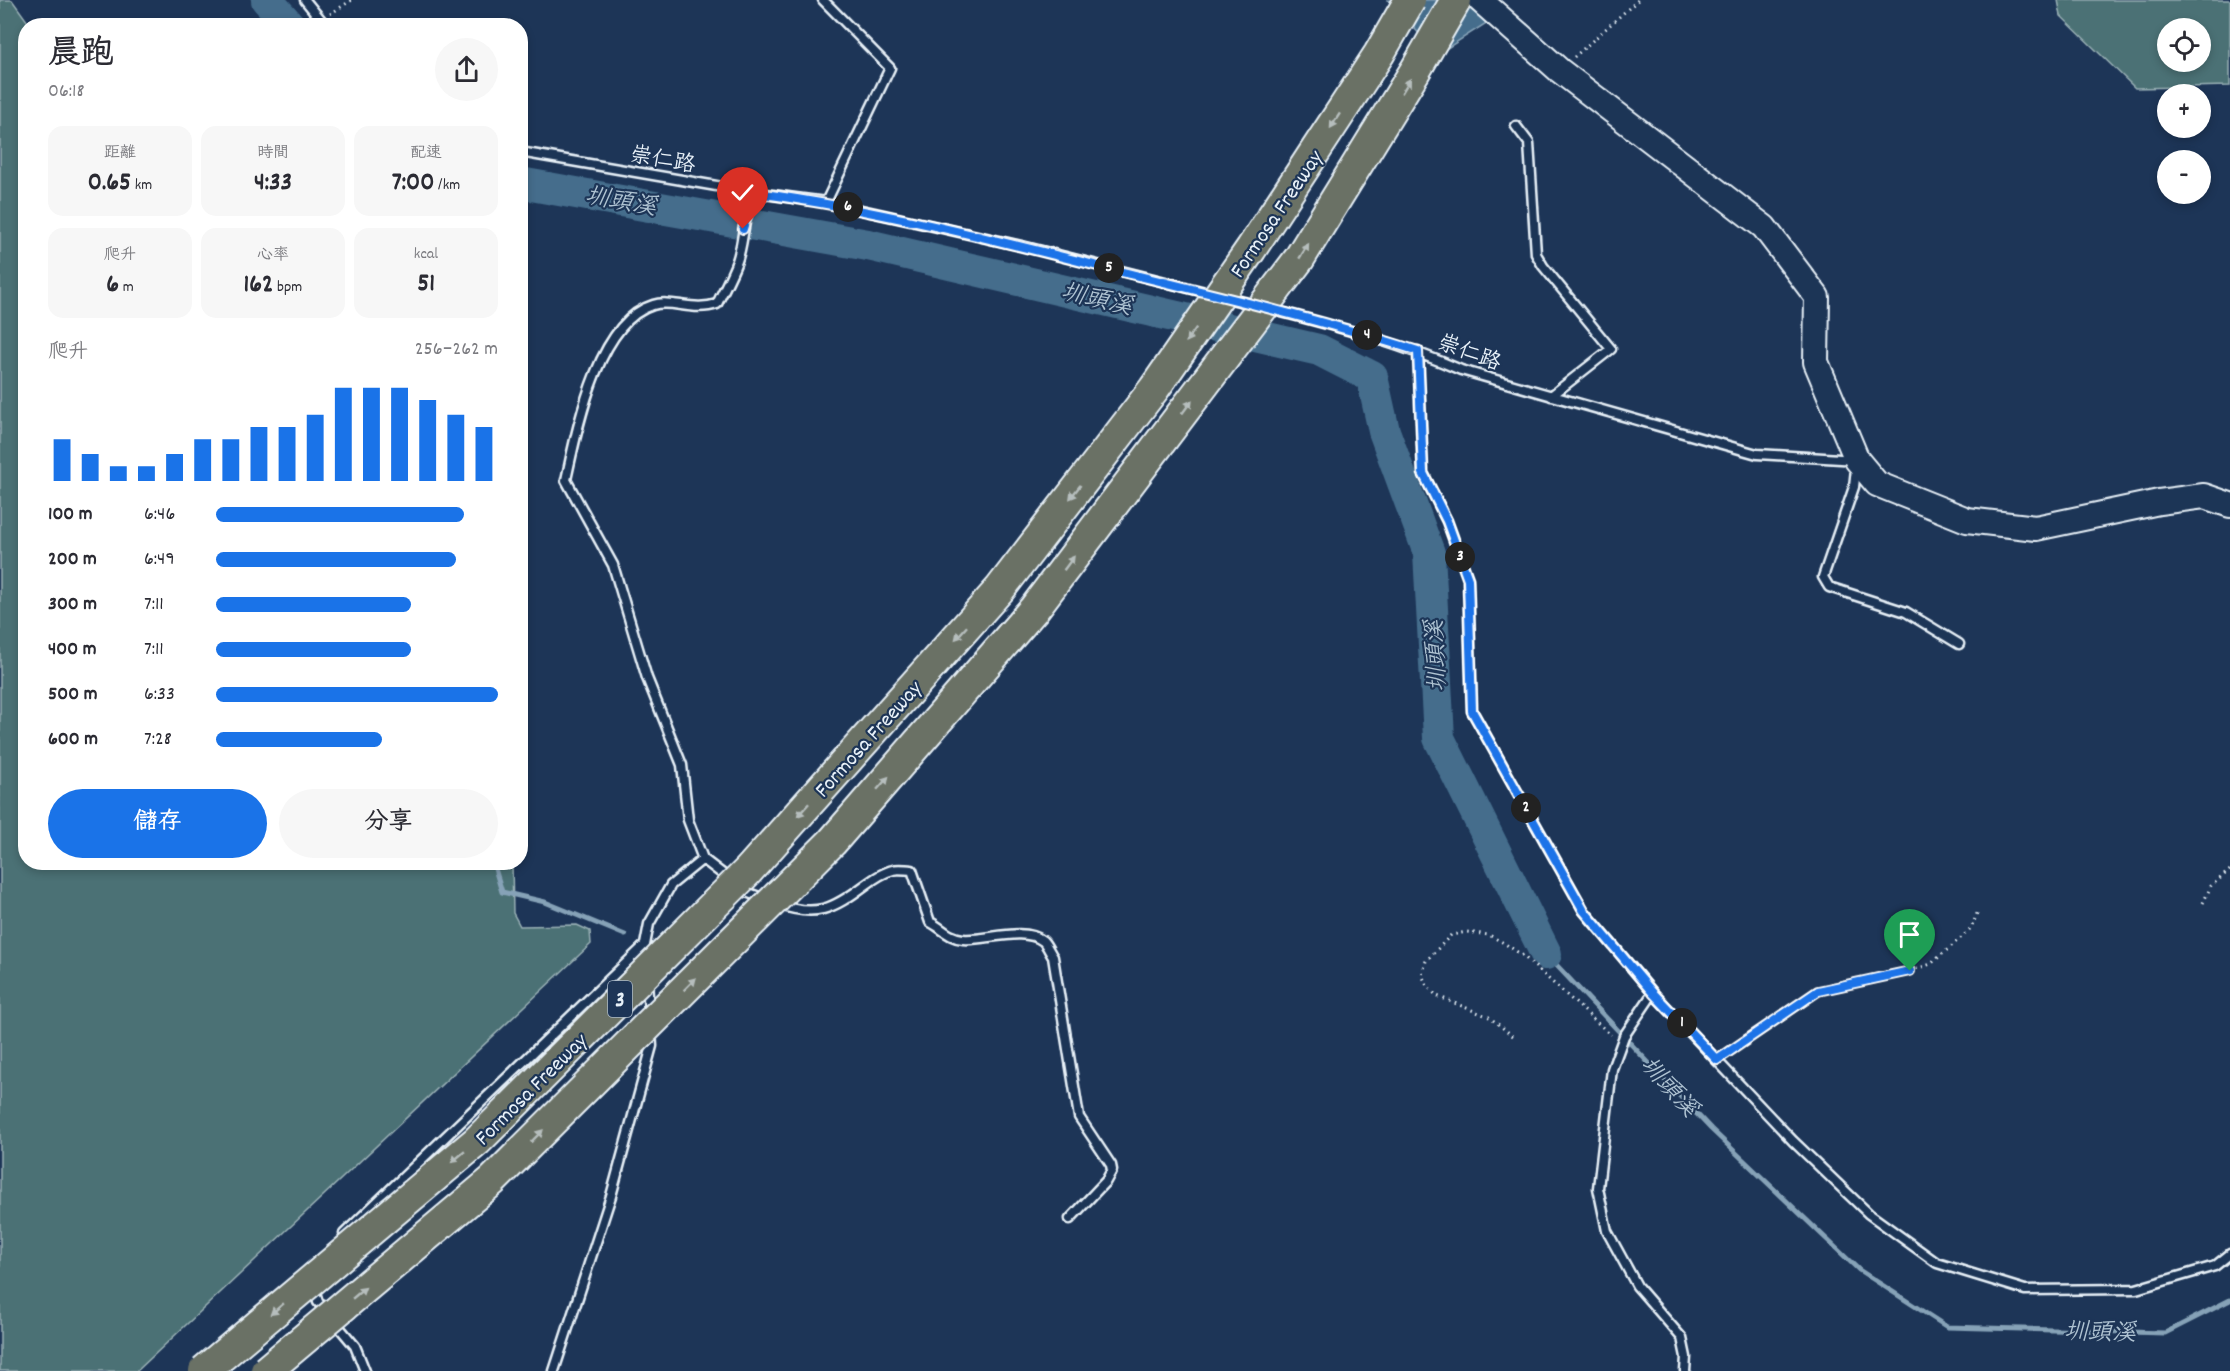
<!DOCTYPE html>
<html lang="zh-TW">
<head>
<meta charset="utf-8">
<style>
  :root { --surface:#fff; --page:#f7f7f7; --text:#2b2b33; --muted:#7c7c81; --accent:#1a73e8 }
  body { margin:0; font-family:Dekko,"LXGW WenKai TC",sans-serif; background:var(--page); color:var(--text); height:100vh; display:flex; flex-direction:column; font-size:22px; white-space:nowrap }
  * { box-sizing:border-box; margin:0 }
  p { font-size:20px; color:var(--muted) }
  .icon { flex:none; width:33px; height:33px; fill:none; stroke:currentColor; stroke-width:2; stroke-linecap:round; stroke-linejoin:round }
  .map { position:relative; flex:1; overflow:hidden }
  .details { position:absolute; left:18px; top:18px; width:510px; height:852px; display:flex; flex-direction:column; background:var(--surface); border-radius:24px; box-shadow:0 3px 9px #0003 }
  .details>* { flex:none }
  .buttons { position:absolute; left:2157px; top:18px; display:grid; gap:12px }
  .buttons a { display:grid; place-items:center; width:54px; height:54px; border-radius:50%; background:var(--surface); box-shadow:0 3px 9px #0003; font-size:30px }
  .pin { position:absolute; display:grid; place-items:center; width:51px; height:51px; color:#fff; margin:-62px -26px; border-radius:50% 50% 50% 0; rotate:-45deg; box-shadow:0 0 6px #0007 }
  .pin .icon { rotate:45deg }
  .km { position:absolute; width:30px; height:30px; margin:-15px; border-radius:50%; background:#222; color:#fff; font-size:16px; line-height:30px; text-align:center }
  .round { display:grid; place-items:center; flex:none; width:63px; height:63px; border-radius:32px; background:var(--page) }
  .headline { display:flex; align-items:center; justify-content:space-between; height:102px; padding:0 30px }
  h1 { font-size:33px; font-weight:700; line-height:45px }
  .metrics { display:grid; grid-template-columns:repeat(3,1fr); gap:9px; height:102px; padding:6px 30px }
  .metrics div { display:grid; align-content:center; border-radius:15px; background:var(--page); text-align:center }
  .metrics b { font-size:26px; font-weight:700 }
  .metrics small { font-size:16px; font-weight:400 }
  .metrics p { font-size:16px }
  .chart { height:168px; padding:12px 30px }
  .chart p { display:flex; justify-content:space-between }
  .chart svg { width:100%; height:108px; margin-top:6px; stroke:var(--accent); stroke-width:6 }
  .primary-button { display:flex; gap:12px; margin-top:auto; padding:12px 30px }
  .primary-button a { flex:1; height:69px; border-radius:36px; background:var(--accent); color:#fff; font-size:24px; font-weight:700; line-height:69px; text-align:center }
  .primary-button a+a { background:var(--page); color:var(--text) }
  ul { padding:0 30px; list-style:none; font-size:20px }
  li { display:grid; grid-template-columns:96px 72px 1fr; align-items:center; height:45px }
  li i { height:15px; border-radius:8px; background:var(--accent) }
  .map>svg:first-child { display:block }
  .green { fill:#4b7174; stroke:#9ab1b6; stroke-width:1.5; fill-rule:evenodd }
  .water { fill:#446d8c; stroke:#86a2b7; stroke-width:1.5 }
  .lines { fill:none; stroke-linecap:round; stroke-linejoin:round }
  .stream { stroke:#86a2b7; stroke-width:5 }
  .river { stroke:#446d8c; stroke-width:32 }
  .lane-casing { stroke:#e8f1f8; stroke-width:13 }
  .secondary-casing { stroke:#e8f1f8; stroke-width:28 }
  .path { stroke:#e8f1f8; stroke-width:3; stroke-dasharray:1.5 4.5; stroke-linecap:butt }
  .lane { stroke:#1d3557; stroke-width:8 }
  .secondary { stroke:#1d3557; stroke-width:24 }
  .highway-bridge-casing { stroke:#e8f1f8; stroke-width:34; stroke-linecap:butt }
  .highway-bridge { stroke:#6b7165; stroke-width:30 }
  .oneway { fill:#b6bebd }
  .route-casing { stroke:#fff; stroke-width:12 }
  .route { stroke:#1a73e8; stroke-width:8 }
  .labels { text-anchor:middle; stroke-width:4.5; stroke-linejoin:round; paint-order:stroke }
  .shield { fill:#1d3557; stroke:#abb9c8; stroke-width:1.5 }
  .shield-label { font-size:21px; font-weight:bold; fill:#e8f1f8 }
  .street-label { font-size:22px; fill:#e8f1f8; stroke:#1d3557 }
  .water-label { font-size:24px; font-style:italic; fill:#afc3d2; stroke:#1d3557 }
</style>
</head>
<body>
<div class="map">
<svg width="2230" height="1371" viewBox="0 0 2230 1371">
  <rect width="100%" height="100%" fill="#1d3557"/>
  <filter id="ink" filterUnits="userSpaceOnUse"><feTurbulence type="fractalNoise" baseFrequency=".0167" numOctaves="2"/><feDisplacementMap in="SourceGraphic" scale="12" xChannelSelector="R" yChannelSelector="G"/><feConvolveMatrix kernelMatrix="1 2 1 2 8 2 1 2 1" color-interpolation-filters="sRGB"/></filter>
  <g filter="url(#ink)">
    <!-- green -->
    <path class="green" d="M0 0H12L30 25 26 26V862L512 863 513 913 520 926 577 925 590 931 591 944 137 1371H0Z
      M2058 0H2230V86L2135 88 2061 16ZM2168 28H2200V62H2168Z"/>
    <!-- water -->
    <path class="water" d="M1388 0H1453L1491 20 1438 54Z"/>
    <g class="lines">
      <!-- stream -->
      <path class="stream" d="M493 862 502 892 545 902 625 935
        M1546 954 1711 1129 1859 1270 1947 1327 2165 1333 2230 1300"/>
      <!-- river -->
      <path class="river" d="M267 0 290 26
        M520 183 868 245 1319 350 1372 377 1384 431 1429 553 1439 738 1546 954"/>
      <defs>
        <path id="lane" d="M305 0 326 26
          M823 0 890 68 826 202
          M1516 126 1529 143 1536 254 1543 266 1611 349 1551 396
          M520 152 757 193 826 202 1022 246 1213 294
          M757 193C742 211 745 239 737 261 732 275 724 289 717 304 694 312 671 299 653 305 597 322 577 430 566 480L613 565 647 678 682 765 688 820 703 859 746 892 765 899
          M1226 298 1257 305
          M1269 309C1335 325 1399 343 1461 370L1757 454 1857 460 1854 487 1823 577 1829 587 1906 612 1959 644
          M1418 351 1423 473 1447 521 1468 579 1472 711 1584 911 1653 993 1793 1141 1869 1214 1937 1263 2025 1290 2136 1289 2215 1266 2230 1254
          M777 904C816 918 833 909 864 886 872 880 883 872 893 870 898 868 906 870 912 870L930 922C942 928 949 938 963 939 985 941 1024 926 1043 941 1047 945 1050 953 1053 957L1079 1117 1111 1165 1112 1170 1106 1181 1070 1219
          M644 950 649 924 671 885 703 859
          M647 981 649 1013
          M1653 993 1624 1036 1612 1069 1598 1188 1607 1231 1637 1286 1682 1338 1686 1357 1685 1371
          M344 1234 644 946
          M313 1286 318 1302 355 1346 365 1371
          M554 1371 611 1196 652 1046 651 1032"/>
        <path id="secondary" d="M1480 0 1559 70 1764 227 1817 297 1816 362 1857 460 1877 484 1967 520 2036 528 2159 502 2204 496 2230 505"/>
      </defs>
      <!-- lane casing -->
      <use href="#lane" class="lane-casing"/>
      <!-- secondary casing -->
      <use href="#secondary" class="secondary-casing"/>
      <!-- path -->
      <path class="path" d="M330 14 352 0
        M1574 57 1638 0
        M2203 903 2211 886 2230 870
        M1513 1036 1489 1017 1437 996 1427 986 1422 975 1426 961 1451 935 1467 932 1489 935 1504 943 1522 955 1611 1035
        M1728 1053 1818 991 1910 971 1931 964 1971 929 1978 911"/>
      <!-- lane -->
      <use href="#lane" class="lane"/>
      <!-- secondary -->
      <use href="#secondary" class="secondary"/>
      <defs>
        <path id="highway-bridge" d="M204 1371 477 1141 748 871 1000 589 1154 389 1251 249 1379 54 1410 0
          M266 1371 492 1181 832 842 1034 609 1299 259 1415 71 1456 0"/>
      </defs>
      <!-- highway-bridge casing -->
      <use href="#highway-bridge" class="highway-bridge-casing"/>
      <!-- highway-bridge -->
      <use href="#highway-bridge" class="highway-bridge"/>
    </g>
    <!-- one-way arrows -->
    <defs><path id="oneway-solid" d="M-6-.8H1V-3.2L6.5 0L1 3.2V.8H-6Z" transform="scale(1.5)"/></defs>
    <g class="oneway">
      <use href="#oneway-solid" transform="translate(1406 86) rotate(-59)"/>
      <use href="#oneway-solid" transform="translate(1335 121) rotate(123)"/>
      <use href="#oneway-solid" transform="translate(1304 251) rotate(-58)"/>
      <use href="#oneway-solid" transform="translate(1191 335) rotate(125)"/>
      <use href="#oneway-solid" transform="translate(1187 407) rotate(-53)"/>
      <use href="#oneway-solid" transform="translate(1075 492) rotate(128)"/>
      <use href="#oneway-solid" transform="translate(1069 563) rotate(-53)"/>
      <use href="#oneway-solid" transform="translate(961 633) rotate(132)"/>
      <use href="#oneway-solid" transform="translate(883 783) rotate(-49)"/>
      <use href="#oneway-solid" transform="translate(803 810) rotate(132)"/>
      <use href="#oneway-solid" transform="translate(690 984) rotate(-45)"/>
      <use href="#oneway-solid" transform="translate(537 1136) rotate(-45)"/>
      <use href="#oneway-solid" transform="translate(458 1157) rotate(140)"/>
      <use href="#oneway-solid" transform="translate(359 1293) rotate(-40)"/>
      <use href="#oneway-solid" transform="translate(277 1309) rotate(140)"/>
    </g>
  </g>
  <g class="lines" filter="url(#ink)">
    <defs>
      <path id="route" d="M743 229 752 198 757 193C873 209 988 238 1102 267 1208 293 1314 318 1418 351L1423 473 1447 521 1468 579 1472 711 1584 911 1653 993 1717 1060 1818 991 1910 971"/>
    </defs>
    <!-- route casing -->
    <use href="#route" class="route-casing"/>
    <!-- route -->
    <use href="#route" class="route"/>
  </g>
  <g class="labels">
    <!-- shield labels -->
    <rect class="shield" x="608" y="981" width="24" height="36" rx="4.5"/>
    <g class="shield-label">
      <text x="620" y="1006">3</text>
    </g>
    <!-- street labels -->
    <g class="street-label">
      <text transform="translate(663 158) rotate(10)" y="8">崇仁路</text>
      <text transform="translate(1275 213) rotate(-56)" y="8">Formosa Freeway</text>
      <text transform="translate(1470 351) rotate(20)" y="8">崇仁路</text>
      <text transform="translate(867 738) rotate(-48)" y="8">Formosa Freeway</text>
      <text transform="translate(530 1088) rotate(-45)" y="8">Formosa Freeway</text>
    </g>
    <!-- water labels -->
    <g class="water-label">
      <text transform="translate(621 200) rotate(10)" y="8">圳頭溪</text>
      <text transform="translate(1097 298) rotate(13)" y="8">圳頭溪</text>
      <text transform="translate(1435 656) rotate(-93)" y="8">圳頭溪</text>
      <text transform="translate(1670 1086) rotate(47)" y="8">圳頭溪</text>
      <text transform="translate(2100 1331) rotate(1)" y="8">圳頭溪</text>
    </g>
  </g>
</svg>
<div class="buttons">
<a><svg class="icon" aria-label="locate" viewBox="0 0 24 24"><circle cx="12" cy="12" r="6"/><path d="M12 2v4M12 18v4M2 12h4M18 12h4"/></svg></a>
<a>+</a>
<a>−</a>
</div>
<div class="pin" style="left:1910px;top:971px;background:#1e9e55"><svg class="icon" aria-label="arrive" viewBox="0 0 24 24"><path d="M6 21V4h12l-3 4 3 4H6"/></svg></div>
<div class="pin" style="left:743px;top:229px;background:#d93025"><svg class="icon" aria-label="check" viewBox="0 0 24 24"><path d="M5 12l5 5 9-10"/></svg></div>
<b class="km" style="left:1682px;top:1023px">1</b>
<b class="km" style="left:1526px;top:808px">2</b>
<b class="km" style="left:1460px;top:557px">3</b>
<b class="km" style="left:1367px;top:335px">4</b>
<b class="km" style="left:1109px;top:268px">5</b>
<b class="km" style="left:848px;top:207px">6</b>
<section class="details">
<div class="headline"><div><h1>晨跑</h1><p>06:18</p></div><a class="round"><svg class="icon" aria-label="share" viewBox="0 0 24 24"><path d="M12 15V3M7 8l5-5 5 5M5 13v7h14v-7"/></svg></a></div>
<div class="metrics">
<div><p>距離</p><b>0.65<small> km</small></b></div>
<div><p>時間</p><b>4:33</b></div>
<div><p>配速</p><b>7:00<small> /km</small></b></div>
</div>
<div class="metrics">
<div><p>爬升</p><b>6<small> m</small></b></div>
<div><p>心率</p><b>162<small> bpm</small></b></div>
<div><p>kcal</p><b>51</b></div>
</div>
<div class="chart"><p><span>爬升</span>256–262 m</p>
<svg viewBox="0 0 160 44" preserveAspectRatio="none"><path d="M5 44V27M15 44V33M25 44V38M35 44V38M45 44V33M55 44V27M65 44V27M75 44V22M85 44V22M95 44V17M105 44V6M115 44V6M125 44V6M135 44V11M145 44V17M155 44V22"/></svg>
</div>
<ul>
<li><b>100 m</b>6:46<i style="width:88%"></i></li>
<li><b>200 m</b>6:49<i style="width:85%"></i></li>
<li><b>300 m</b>7:11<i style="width:69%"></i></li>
<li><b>400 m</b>7:11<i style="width:69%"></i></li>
<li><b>500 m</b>6:33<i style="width:100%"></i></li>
<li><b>600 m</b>7:28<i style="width:59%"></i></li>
</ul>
<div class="primary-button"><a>儲存</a><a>分享</a></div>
</section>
</div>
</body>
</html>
